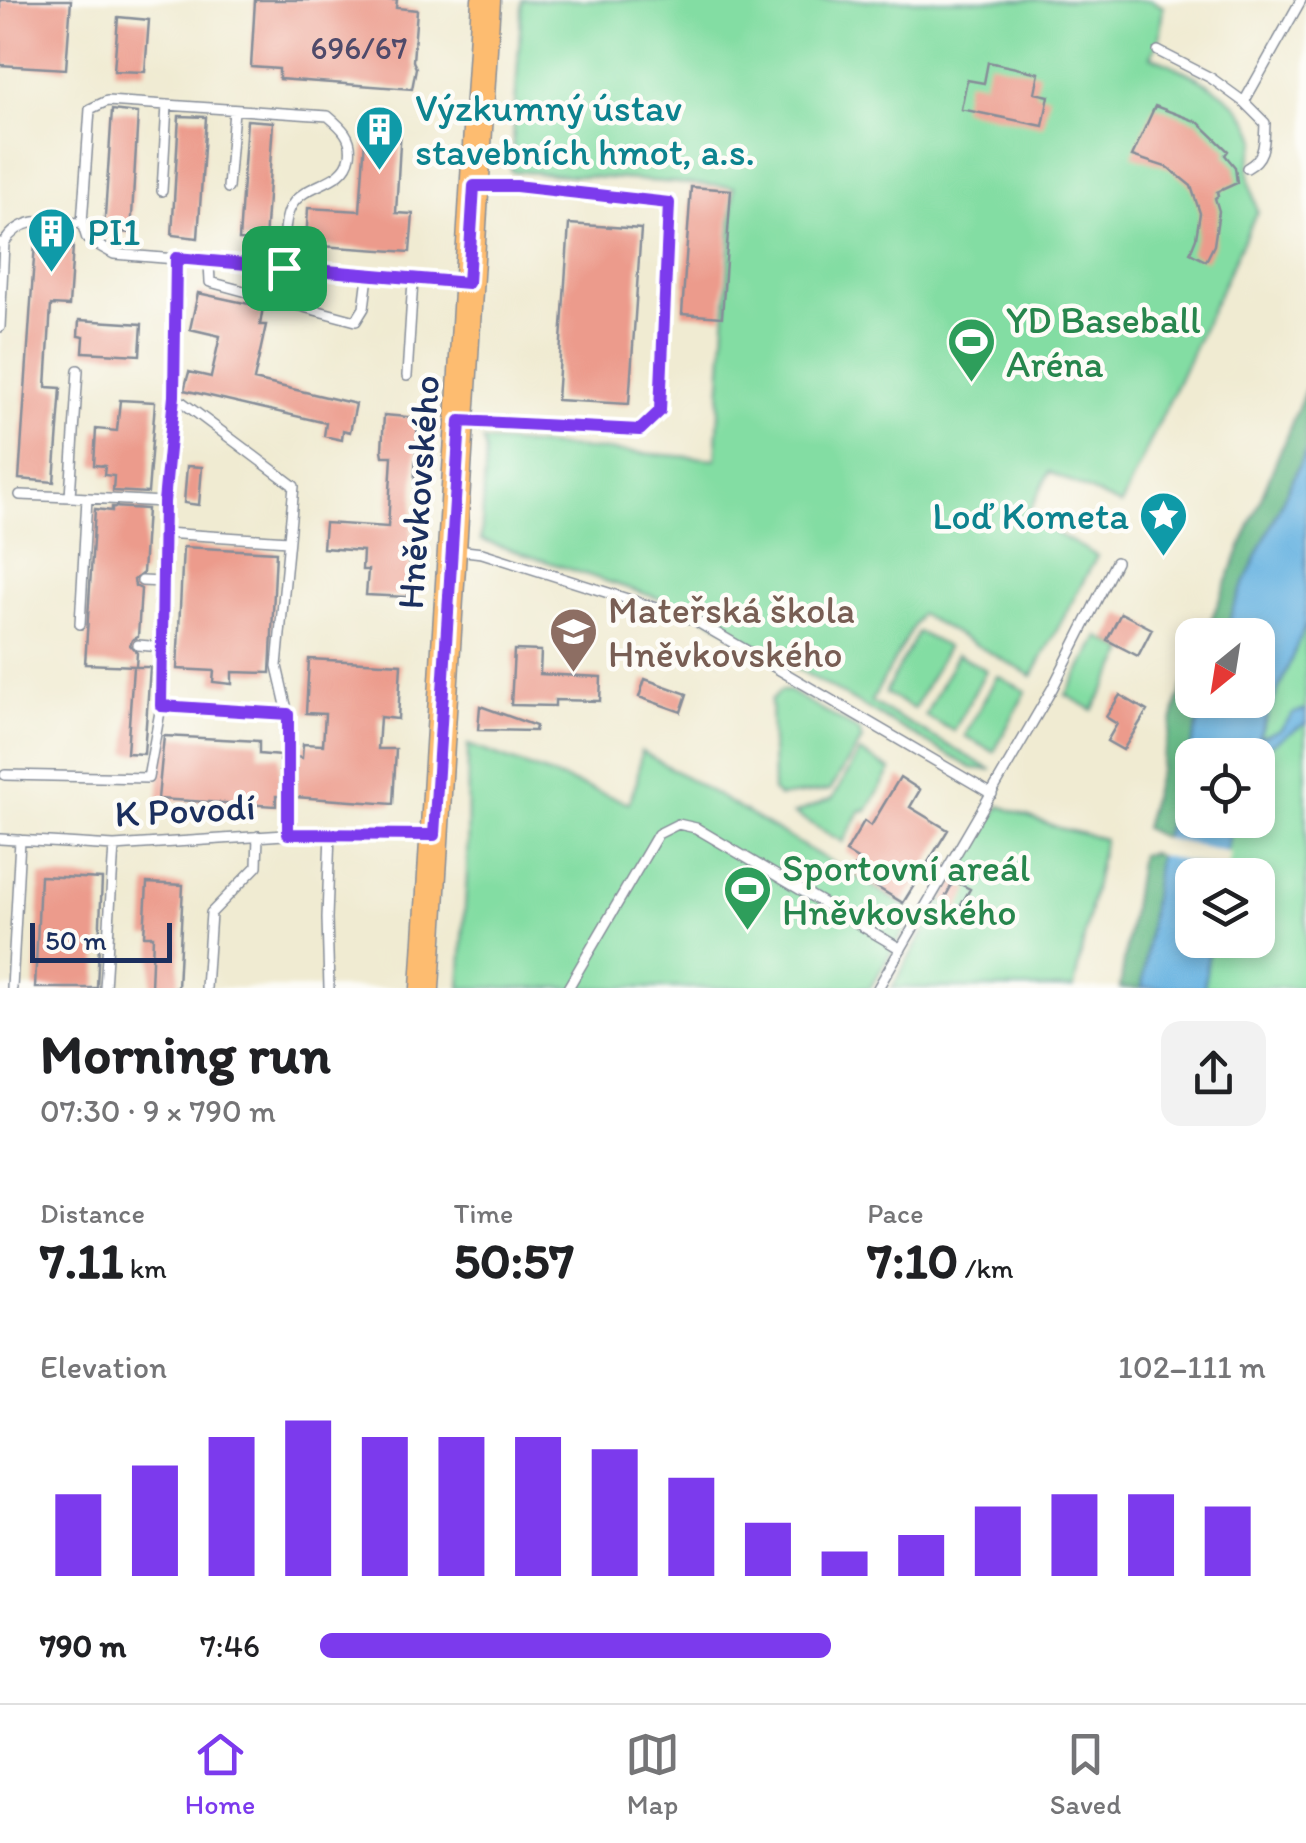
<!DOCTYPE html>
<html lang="en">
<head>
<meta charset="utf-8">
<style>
  :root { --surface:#fff; --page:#f2f2f2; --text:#202124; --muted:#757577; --line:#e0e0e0; --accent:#7c3aed }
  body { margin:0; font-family:Itim,sans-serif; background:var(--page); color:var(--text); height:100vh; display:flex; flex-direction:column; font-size:38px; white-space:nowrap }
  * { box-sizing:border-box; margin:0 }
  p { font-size:32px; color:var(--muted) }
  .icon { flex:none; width:55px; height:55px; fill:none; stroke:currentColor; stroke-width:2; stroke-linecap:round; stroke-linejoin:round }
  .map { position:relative; height:988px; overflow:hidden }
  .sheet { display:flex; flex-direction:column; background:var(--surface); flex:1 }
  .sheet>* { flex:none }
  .needle { width:65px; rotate:210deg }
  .buttons { position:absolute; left:1175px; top:618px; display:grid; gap:20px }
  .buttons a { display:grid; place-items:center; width:100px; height:100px; border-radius:20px; background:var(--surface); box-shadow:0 5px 15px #0003; font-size:50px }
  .scale { position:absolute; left:30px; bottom:25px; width:142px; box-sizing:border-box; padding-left:10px; border:5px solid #1b2f5e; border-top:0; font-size:28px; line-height:35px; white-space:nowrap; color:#1b2f5e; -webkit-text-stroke:8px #fdfcf7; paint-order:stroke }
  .pin { position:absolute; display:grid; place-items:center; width:85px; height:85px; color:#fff; margin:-42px; border-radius:20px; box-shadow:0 5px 15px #0006 }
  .round { display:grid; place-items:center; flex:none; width:105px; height:105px; border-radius:20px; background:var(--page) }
  .overview { display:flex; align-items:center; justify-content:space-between; height:170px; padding:0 40px }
  h1 { font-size:55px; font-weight:700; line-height:75px }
  .stats { display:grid; grid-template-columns:repeat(3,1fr); gap:15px; height:170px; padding:10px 40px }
  .stats div { display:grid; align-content:center }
  .stats b { font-size:50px; font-weight:700 }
  .stats small { font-size:28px; font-weight:400 }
  .stats p { font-size:28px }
  .chart { height:280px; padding:20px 40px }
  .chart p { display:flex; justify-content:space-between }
  .chart svg { width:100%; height:180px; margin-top:10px; stroke:var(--accent); stroke-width:6 }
  ul { padding:0 40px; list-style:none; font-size:32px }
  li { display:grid; grid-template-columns:160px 120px 1fr; align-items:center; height:75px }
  li i { height:25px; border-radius:12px; background:var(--accent) }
  .dock { display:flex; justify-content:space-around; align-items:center; height:140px; border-top:2px solid var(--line); background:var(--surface); font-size:28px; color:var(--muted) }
  .dock a { display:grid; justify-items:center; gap:5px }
  .dock .active { color:var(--accent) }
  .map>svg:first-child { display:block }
  .green { fill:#83dda3; stroke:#4f8680; stroke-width:2.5 }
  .forest { fill:#6abc89; stroke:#427674; stroke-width:2.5 }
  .water { fill:#68b3e1; stroke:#4271a0; stroke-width:2.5 }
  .pier { fill:#f0ebd2 }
  .building { fill:#ec9b8c }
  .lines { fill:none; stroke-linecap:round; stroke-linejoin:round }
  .lane-casing { stroke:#868d98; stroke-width:12 }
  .primary-casing { stroke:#868d98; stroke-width:31 }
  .lane { stroke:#fff; stroke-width:9 }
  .primary { stroke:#fdbc70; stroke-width:28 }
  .route-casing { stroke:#fff; stroke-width:20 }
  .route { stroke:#7c3aed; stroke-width:12 }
  .labels { text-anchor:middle; stroke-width:9; stroke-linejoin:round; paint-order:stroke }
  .number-label { font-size:32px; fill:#4f4a6a }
  .culture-label { font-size:38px; fill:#0d838f; stroke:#fdfcf7; text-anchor:start }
  .leisure-label { font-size:38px; fill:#27864d; stroke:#fdfcf7; text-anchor:start }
  .street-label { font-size:38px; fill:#1b2f5e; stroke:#fdfcf7 }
  .education-label { font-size:38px; fill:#785e54; stroke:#fdfcf7; text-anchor:start }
</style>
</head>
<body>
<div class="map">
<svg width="1306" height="988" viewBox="0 0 1306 988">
  <rect width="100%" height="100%" fill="#fdfcf7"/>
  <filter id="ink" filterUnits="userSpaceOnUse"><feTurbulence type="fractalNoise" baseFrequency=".01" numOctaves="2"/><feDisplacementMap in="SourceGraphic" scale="20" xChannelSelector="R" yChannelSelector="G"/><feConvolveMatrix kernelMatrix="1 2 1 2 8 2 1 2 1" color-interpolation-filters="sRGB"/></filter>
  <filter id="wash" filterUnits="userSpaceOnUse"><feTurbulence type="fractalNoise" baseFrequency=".0048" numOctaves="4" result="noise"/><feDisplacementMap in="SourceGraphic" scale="40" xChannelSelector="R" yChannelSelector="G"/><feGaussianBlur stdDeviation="2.25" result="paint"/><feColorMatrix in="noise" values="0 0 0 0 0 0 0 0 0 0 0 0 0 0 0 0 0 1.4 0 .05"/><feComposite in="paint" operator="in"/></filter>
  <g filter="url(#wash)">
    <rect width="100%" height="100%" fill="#f0ebd2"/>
    <!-- green -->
    <path class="green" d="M522 0H1151L1163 7 1159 40 1151 56C1189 72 1246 96 1257 140 1244 174 1249 176 1257 211L1121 505 1049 472 1027 517 1097 556 1032 676 920 614 871 702 992 770 972 768 694 610 481 540 486 453 483 441 716 459 734 187 511 171Z
      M1306 624V988H1204L1210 940H1258V875H1221L1233 820H1258V755H1251Z
      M918 632 947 647 914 709 885 693Z
      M1099 637 1126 651 1093 710 1066 695Z
      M957 654 986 670 954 731 925 716Z
      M997 676 1026 691 994 752 965 736Z
      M780 691H789L859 731 862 740 830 790 779 797 773 791 771 700Z
      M468 745 629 803 637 781 641 751 916 912 870 988H460L467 873Z
      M860 752 891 770 867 811 861 810 843 842 794 814 833 798Z
      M1000 806 1059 828 1104 839 1074 988H892L973 845Z"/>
    <!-- forest -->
    <path class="forest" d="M1306 388V450L1234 605 1225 635H1205Z
      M1192 662V700H1205L1164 838 1144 828 1178 700Z
      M1150 853 1159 855 1142 988H1120L1140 855Z"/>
    <!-- water -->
    <path class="water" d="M1306 450V624L1258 738 1280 730 1294 713 1306 710V723L1255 755H1192V820H1233L1221 875H1192V940H1210L1204 988H1142L1158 858 1205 700H1258V635H1225L1234 605Z"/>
    <!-- pier -->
    <path class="pier" d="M1159 837 1231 853 1227 871 1154 854Z"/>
    <g id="blocks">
      <!-- building -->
      <path class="building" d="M0 0H71L66 69 0 65Z
        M255 0H397L396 8 417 10 413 61 416 68 412 89 279 79V69L251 67Z
        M118 17 149 20 145 72 114 71Z
        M988 62 1039 73 1035 93 1049 96 1043 126 961 109 967 80 984 83Z
        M1155 106 1198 122 1228 151 1225 155 1235 167 1237 183 1217 192 1218 196 1215 198 1219 211 1214 245 1206 261 1190 253 1196 238 1200 213 1191 186 1169 168 1132 156Z
        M112 110 138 113 131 233 104 231Z
        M179 116 206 117 198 238 172 235Z
        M247 120 273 122 265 241 239 240Z
        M366 123 401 126 396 213 413 214 410 252 306 245 308 208 360 211Z
        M691 187 731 190 722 317 682 314Z
        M569 224 641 229 629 404 557 400Z
        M35 243 73 246 69 306 51 305 46 387 61 388 54 482 19 479Z
        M198 293 263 307 260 325H266L254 380 356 404 350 432 343 430 342 440 324 436 326 423 184 390 189 372 211 377 220 336 190 329Z
        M79 320 142 324 140 355 83 352 84 337 78 336Z
        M120 400 155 402 148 493 113 491 114 476 104 475 105 466 94 465 96 429 117 431Z
        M384 415 418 418 408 597 366 595 368 570H362L363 551 323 548 325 523 388 527 392 456H383L382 450Z
        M187 466 202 467 199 505 184 503Z
        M112 507 147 509 143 573 134 580 135 586 141 589 138 637 132 640 130 645 137 653 136 666 85 664 95 509 112 511Z
        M183 547 276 552 270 673 232 672V684L213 682 214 671 177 669Z
        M1121 613 1152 629 1138 656 1107 640Z
        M514 650 541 651 540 674 601 677 600 701 555 700V706L511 705Z
        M309 659 401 664 398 719 380 717 378 749H396L393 804 296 797V757L302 758 303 744 323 745 325 714 306 713Z
        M133 667H150L144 754 127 753Z
        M645 679 687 694 681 712 639 697Z
        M1120 695 1147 711 1123 750 1107 741 1117 724 1106 717Z
        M480 706 536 726 535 731 478 730Z
        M164 736 259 741V754L280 756V796H276V806L158 799Z
        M900 777 920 790 910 807 948 830 903 903 852 872 859 860 846 852 864 821 871 826Z
        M40 876 102 879 97 988H35Z
        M954 881 970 889 958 910 943 901Z
        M147 883 183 885 178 988H151L153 936H144Z"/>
    </g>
  </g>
  <g filter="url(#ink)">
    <use href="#blocks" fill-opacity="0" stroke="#868d98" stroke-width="2.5"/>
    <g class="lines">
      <defs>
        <path id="lane" d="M1158 51 1211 78 1244 102
          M1247 168C1266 158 1264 142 1265 123L1244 102 1301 0
          M228 188 234 110
          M162 191 167 105
          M82 223 90 109 107 101 328 116C341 127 353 137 350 156 345 185 306 182 292 205 282 220 285 250 284 268
          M0 243H4C23 213 50 222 82 223L87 239 114 254 176 259
          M209 262 210 282 356 321 364 308 368 276
          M0 327 4 243
          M78 370 70 497 164 502
          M407 376 413 280
          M174 396 164 502 161 706 288 714
          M464 421 640 430 660 411 669 203 515 186 477 187
          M20 495 70 497
          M164 533 288 541
          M457 550 482 553 694 620 992 794
          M142 581 163 582
          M80 624 87 498
          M138 645 162 647
          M5 775 148 778 161 706
          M288 834V714L277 666 294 486 174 396 176 259 465 283
          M0 839 114 846 330 832 431 835
          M12 988 20 840
          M105 988 114 846
          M206 988 211 913 257 866 258 836
          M329 988 327 918 330 832
          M568 988 658 834 678 824 696 828 901 949
          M878 988 1052 689 1116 562"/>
        <path id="primary" d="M425 988 486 0"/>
      </defs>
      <!-- lane casing -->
      <use href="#lane" class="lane-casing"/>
      <!-- primary casing -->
      <use href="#primary" class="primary-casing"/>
      <!-- lane -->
      <use href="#lane" class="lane"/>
      <!-- primary -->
      <use href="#primary" class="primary"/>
    </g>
  </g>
  <g class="lines" filter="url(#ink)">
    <defs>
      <path id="route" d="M474 186H516L669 203 660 411 640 430 460 421 434 835 288 834V714L161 706 164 502 174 396 176 258 468 283Z"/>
    </defs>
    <!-- route casing -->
    <use href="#route" class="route-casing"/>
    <!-- route -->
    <use href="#route" class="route"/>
  </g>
  <!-- icons -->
  <defs>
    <symbol id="building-pin" viewBox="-11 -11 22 30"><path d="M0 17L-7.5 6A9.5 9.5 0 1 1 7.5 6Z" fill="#0f9aa8" stroke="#fdfcf7"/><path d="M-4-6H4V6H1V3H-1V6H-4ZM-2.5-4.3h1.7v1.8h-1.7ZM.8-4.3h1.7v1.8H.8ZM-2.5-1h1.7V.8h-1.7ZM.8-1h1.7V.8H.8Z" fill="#fff"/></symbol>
    <symbol id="stadium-pin" viewBox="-11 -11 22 30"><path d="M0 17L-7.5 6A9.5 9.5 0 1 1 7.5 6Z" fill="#2e9e5b" stroke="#fdfcf7"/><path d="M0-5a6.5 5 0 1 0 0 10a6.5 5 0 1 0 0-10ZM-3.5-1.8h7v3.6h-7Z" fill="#fff"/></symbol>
    <symbol id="sight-pin" viewBox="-11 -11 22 30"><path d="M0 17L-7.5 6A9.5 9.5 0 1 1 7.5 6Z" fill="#0f9aa8" stroke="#fdfcf7"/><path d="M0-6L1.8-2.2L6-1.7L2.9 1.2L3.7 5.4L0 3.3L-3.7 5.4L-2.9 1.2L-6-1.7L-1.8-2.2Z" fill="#fff"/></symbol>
    <symbol id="school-pin" viewBox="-11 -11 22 30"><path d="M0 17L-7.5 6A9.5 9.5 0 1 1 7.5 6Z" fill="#8d6e63" stroke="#fdfcf7"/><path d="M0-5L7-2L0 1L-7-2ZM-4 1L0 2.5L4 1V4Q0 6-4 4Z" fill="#fff"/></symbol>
  </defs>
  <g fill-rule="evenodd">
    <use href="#building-pin" x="352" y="102" width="55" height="75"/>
    <use href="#building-pin" x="24" y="204" width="55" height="75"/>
    <use href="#stadium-pin" x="944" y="314" width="55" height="75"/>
    <use href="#sight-pin" x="1136" y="488" width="55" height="75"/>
    <use href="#school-pin" x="546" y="604" width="55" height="75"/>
    <use href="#stadium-pin" x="720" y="862" width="55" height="75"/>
  </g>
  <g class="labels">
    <!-- number labels -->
    <g class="number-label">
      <text x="359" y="59">696/67</text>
    </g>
    <!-- culture labels -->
    <g class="culture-label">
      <text x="415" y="121">Výzkumný ústav<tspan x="415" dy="44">stavebních hmot, a.s.</tspan></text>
      <text x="87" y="245">PI1</text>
      <text x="1129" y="529" text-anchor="end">Loď Kometa</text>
    </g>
    <!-- leisure labels -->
    <g class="leisure-label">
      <text x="1006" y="333">YD Baseball<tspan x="1006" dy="44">Aréna</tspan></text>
      <text x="782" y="881">Sportovní areál<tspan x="782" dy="44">Hněvkovského</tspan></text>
    </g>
    <!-- street labels -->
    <g class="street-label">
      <text transform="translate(418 492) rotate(-86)" y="13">Hněvkovského</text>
      <text transform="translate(185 810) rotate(-3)" y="13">K Povodí</text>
    </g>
    <!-- education labels -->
    <g class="education-label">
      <text x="608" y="623">Mateřská škola<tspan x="608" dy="44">Hněvkovského</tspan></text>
    </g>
  </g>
</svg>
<div class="buttons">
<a><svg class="needle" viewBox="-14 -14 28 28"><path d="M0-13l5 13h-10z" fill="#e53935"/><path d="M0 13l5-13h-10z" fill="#757577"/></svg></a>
<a><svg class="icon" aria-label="locate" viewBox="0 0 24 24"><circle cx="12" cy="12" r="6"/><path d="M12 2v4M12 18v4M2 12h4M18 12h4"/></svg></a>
<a><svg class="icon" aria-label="layers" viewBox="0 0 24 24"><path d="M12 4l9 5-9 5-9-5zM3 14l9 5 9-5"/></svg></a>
</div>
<div class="scale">50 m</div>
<div class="pin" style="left:284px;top:268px;background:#1e9e55"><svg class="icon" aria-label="arrive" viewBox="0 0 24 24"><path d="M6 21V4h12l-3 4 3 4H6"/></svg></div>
</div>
<section class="sheet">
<div class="overview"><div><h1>Morning run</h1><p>07:30 · 9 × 790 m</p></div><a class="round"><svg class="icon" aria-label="share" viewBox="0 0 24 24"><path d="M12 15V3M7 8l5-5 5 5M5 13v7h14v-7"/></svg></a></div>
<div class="stats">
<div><p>Distance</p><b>7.11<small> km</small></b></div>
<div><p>Time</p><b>50:57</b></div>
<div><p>Pace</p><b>7:10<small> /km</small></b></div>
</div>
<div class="chart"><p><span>Elevation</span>102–111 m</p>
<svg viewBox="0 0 160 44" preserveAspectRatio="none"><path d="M5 44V24M15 44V17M25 44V10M35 44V6M45 44V10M55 44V10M65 44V10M75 44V13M85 44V20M95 44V31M105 44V38M115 44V34M125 44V27M135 44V24M145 44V24M155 44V27"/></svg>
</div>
<ul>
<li><b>790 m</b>7:46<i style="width:54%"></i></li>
</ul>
</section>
<nav class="dock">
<a class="active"><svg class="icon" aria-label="home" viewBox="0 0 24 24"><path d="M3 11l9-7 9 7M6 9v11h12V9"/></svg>Home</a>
<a><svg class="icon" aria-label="map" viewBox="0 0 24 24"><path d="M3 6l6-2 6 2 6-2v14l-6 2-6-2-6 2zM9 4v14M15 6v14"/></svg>Map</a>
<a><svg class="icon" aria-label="saved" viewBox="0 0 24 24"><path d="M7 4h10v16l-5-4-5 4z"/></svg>Saved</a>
</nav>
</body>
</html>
